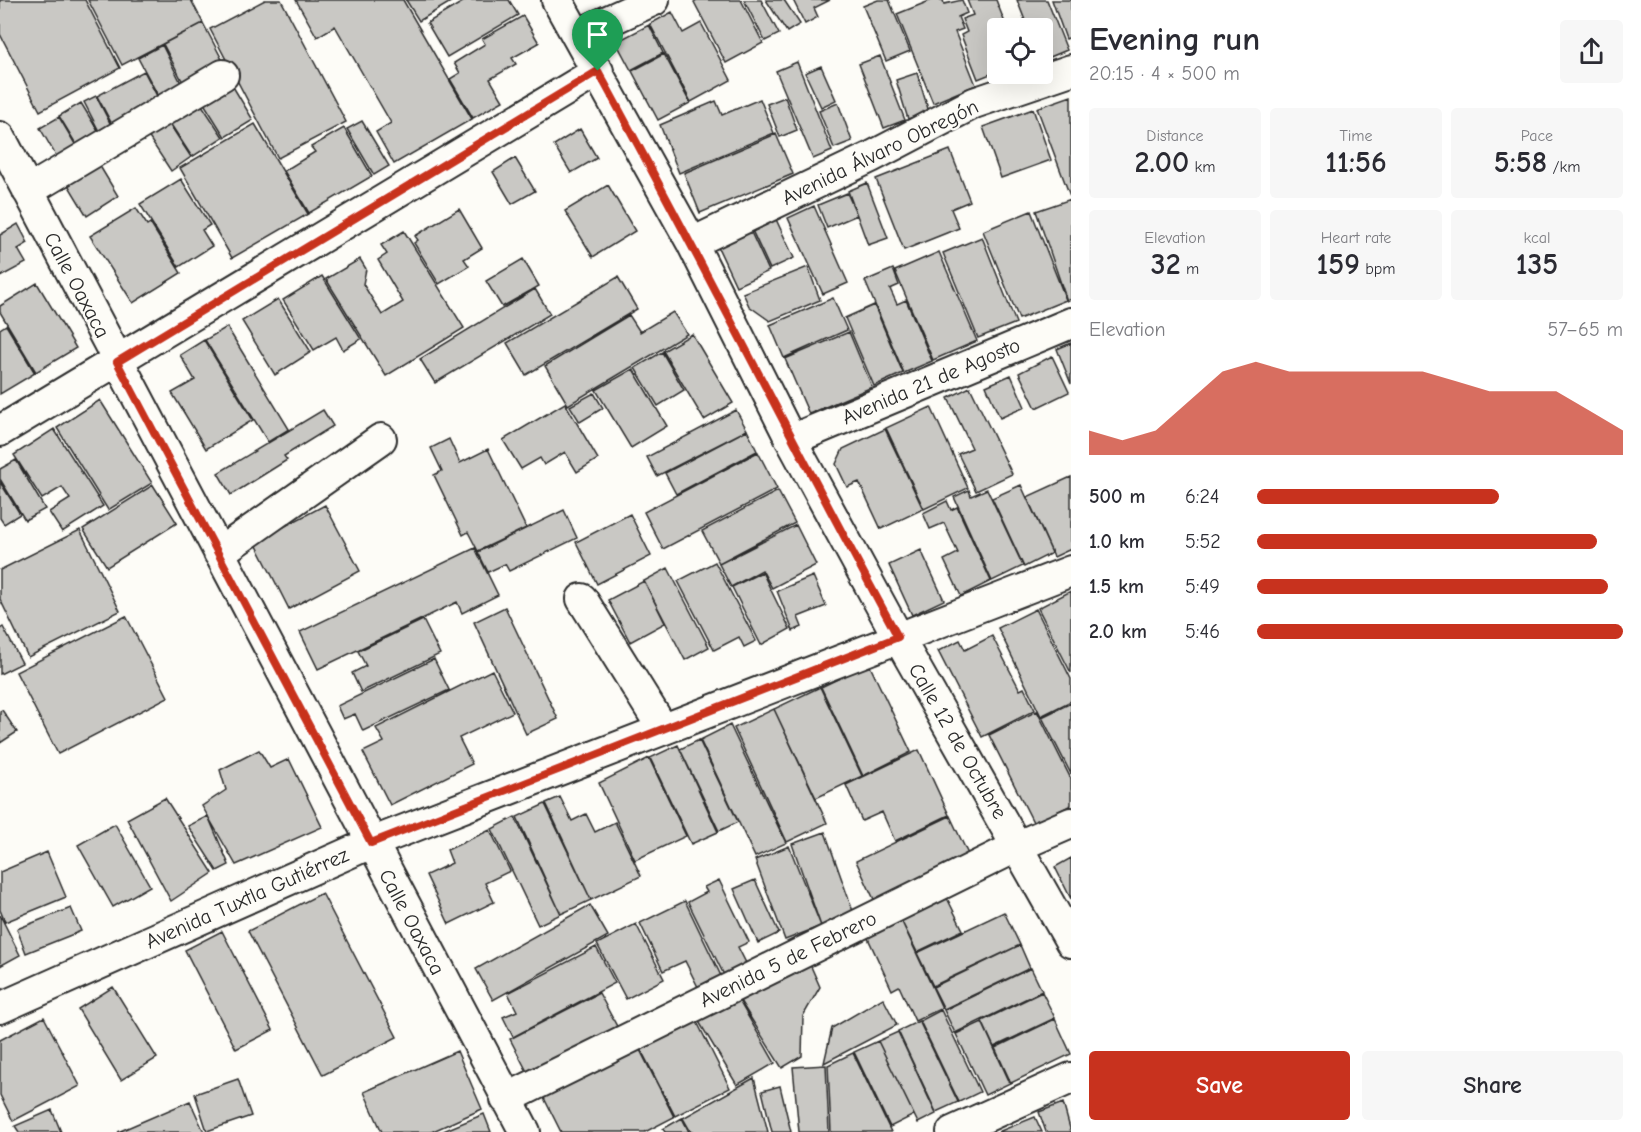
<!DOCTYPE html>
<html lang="en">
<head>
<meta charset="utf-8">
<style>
  :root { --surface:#fff; --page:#f7f7f7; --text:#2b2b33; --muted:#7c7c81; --accent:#c8321e }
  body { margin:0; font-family:"Comic Neue",sans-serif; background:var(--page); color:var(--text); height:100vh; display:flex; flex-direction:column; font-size:22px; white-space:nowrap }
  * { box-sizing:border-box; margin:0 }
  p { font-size:20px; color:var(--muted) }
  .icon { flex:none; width:33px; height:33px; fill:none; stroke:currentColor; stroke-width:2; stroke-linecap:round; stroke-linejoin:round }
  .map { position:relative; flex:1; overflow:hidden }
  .details { display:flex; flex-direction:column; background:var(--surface); width:570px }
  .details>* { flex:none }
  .tools { position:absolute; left:987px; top:18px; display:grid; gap:12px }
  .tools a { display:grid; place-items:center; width:66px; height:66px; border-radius:6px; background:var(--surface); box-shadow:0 6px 24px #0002; font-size:30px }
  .pin { position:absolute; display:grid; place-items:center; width:51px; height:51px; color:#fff; margin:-62px -26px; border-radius:50% 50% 50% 0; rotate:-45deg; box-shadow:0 0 6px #0007 }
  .pin .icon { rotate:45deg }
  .round { display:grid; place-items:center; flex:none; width:63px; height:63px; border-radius:6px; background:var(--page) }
  .overview { display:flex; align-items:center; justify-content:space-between; height:102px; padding:0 18px }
  h1 { font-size:33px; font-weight:800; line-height:45px }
  .stats { display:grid; grid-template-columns:repeat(3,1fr); gap:9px; height:102px; padding:6px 18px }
  .stats div { display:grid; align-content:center; border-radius:6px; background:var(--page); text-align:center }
  .stats b { font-size:30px; font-weight:800 }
  .stats small { font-size:16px; font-weight:400 }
  .stats p { font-size:16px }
  .chart { height:168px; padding:12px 18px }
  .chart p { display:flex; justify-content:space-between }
  .chart svg { width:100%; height:108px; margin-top:6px; fill:var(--accent); opacity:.7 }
  .cta { display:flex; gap:12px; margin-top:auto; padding:12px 18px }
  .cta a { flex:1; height:69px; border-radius:6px; background:var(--accent); color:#fff; font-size:24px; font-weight:800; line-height:69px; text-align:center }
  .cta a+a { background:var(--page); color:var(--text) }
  ul { padding:0 18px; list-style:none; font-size:20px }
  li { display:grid; grid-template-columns:96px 72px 1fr; align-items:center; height:45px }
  li i { height:15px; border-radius:8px; background:var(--accent) }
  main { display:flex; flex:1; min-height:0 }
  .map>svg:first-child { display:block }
  .building { fill:#c9c8c4; stroke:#2b2b2b; stroke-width:1.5 }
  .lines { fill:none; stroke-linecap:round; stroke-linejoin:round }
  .minor-casing { stroke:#2b2b2b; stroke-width:34 }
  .minor { stroke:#fdfcf7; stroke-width:30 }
  .route-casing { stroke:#fff; stroke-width:12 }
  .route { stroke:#c8321e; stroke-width:8 }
  .labels { text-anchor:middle; stroke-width:4.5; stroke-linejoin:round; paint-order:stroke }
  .street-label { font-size:21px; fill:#2b2b2b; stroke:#fdfcf7 }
</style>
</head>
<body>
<main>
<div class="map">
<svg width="1071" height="1132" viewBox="0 0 1071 1132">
  <rect width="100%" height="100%" fill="#fdfcf7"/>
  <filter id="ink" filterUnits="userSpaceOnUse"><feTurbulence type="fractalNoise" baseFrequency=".0167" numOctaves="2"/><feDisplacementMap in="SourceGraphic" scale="12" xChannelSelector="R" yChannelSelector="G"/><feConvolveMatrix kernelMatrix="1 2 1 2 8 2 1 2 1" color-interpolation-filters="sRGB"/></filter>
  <g filter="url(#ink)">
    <!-- building -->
    <path class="building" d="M0 0H85L120 68 40 111 0 34Z
      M88 0H191L203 23 122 65Z
      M265 0H281L346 122 278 158 210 29Z
      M296 0H403L472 119 394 164 376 132 391 123 335 26 317 37Z
      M406 0H454L419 21Z
      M466 0H509L518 15 447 57 427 23Z
      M697 0H741L763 43 726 63 694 2Z
      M744 0H761L779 34 765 41Z
      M766 0H784L800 24 787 32Z
      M793 0H830L814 8 818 17 805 24Z
      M878 0H889L910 51 886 61 863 6Z
      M932 0H943L944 4 962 0 967 13 958 17 963 29 955 32 976 85 933 103 897 14Z
      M967 0H996L1007 28H998V71L978 79 961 35 967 32 962 19 973 15Z
      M1017 0H1047L1067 50 1043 60 1045 64 1042 65V28H1028Z
      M1052 0H1071V37L1066 39Z
      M672 12 683 33 701 23 731 80 691 102 650 24Z
      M523 16 539 43 512 58 516 64 490 79 503 101 473 118 450 79 460 73 454 63 485 44 482 39Z
      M203 23 226 67 186 88 163 44Z
      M649 25 663 53 631 70 616 42Z
      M162 45 184 89 161 101 138 58Z
      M664 54 690 103 658 120 632 71Z
      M880 56 905 120 884 128 859 64Z
      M797 62 832 151 813 159 776 71Z
      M821 66 836 100 821 107 805 73Z
      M144 71 160 102 113 126 97 96Z
      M917 73 929 112 908 119 896 80Z
      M229 80 253 120 225 137 200 97Z
      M96 96 112 127 100 133 84 102Z
      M196 96 223 137 192 157 166 117Z
      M1071 96V196H1070L1037 108Z
      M785 97 797 130 780 137 767 104Z
      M760 99 774 133 679 173 660 125 716 101 722 115Z
      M81 103 101 136 79 149 59 116Z
      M838 103 852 141 834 148 819 111Z
      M1033 109 1051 160 1001 178 983 127Z
      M59 117 78 149 59 161 40 128Z
      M165 117 191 157 171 171 144 130Z
      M362 121 389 166 374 175 347 129Z
      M255 124 308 214 232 258 180 168Z
      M344 128 372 176 309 213 284 171 315 152 311 147Z
      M580 129 597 158 571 173 554 145Z
      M776 134 793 174 700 213 684 173Z
      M950 150 970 201 951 209 959 228 904 250 876 179Z
      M95 158 118 196 87 216 64 178Z
      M515 158 535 191 512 204 493 172Z
      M181 179 210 225 202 230 212 246 179 267 140 204Z
      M867 183 888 238 868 245 848 191Z
      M608 185 635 231 593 257 565 211Z
      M847 193 857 215 827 228 818 205Z
      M1071 199V299L1067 301 1036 211Z
      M814 206 848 283 823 294 788 218Z
      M136 208 147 225 150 223 181 273 133 303 90 236Z
      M459 209 482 248 464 259 469 266 439 284 414 243 418 240 415 236Z
      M1031 211 1066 300 1019 319 983 231Z
      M774 215 794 258 770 269 750 226Z
      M18 224 28 243 18 249 26 263 0 277V235Z
      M749 228 769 271 736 286 716 243Z
      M404 231 464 328 386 376 326 279 360 259 366 269 363 284 382 315 403 302 378 260 387 254 381 245Z
      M982 237 1016 323 978 338 943 253Z
      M939 252 977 341 933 360 895 271Z
      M523 259 539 286 502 307 486 281Z
      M808 267 820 300 770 321 749 306 743 293Z
      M893 269 899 285 890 289 897 304 906 300 932 361 904 373 865 281Z
      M322 276 361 339 343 350 336 337 314 350 283 300Z
      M618 277 637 309 526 375 507 343Z
      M37 283 76 348 36 372 0 312V306Z
      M535 289 550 314 435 383 420 359Z
      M833 298 847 330 784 358 770 325Z
      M278 299 311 352 275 375 242 321Z
      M874 305 903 373 874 386 845 318Z
      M673 312 687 334 568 405 545 366 629 315 640 332Z
      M6 325 35 373 0 394V329Z
      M227 327 289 429 268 442 205 340Z
      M849 332 872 387 809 414 785 359Z
      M692 334 733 403 704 420 663 351Z
      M204 340 253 420 206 449 172 393 195 380 180 355Z
      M1071 343V384L1057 349Z
      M662 352 684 390 658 406 635 368Z
      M1052 356 1069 392 1036 408 1019 373Z
      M633 369 667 426 631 448 596 390Z
      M1011 375 1025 407 1000 418 986 386Z
      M970 387 1012 474 976 491 958 454 972 448 948 398Z
      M594 393 603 408 580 422 570 406Z
      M100 400 152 483 108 510 57 428Z
      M565 403 598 459 577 472 565 452 544 465 540 458 521 469 503 440Z
      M931 407 968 488 924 509 886 428Z
      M323 410 333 426 284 456 287 460 231 495 218 473Z
      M736 410 747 430 657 476 647 457Z
      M54 429 103 506 62 532 49 512 70 499 62 487 42 499 14 455Z
      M885 429 923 509 881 529 859 482 847 487 836 464 843 449Z
      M747 430 757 451 676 494 665 473Z
      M449 439 460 463 488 449 526 528 478 551 468 532 463 535 434 475 442 471 431 448Z
      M758 452 777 489 663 549 644 512Z
      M16 460 45 509 25 520 0 479V469Z
      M1071 477V549L1054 557 1027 497Z
      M0 482 20 514 4 524 0 518Z
      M153 485 177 523 107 567 83 529Z
      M1021 485 1052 553 1024 567 992 498Z
      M987 489 1023 566 992 581 954 497 969 490 971 496Z
      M778 491 795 523 719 563 702 531Z
      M947 501 951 510 957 507 991 581 961 596 944 560 958 553 944 523 930 529 923 513Z
      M325 505 360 571 289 609 255 542Z
      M564 510 577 538 509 571 505 564 488 572 478 552Z
      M630 514 651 556 597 584 576 542Z
      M796 525 816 565 772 588 762 570 731 587 719 564Z
      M80 530 120 611 28 657 0 599V570Z
      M475 548 498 595 462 613 457 602 318 669 300 632Z
      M921 550 944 600 912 615 889 565Z
      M715 562 756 641 744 647 739 637 714 650 678 581Z
      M668 568 709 647 685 660 644 581Z
      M762 572 790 629 761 645 732 587Z
      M813 576 826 606 798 617 802 627 793 631 777 591Z
      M644 581 665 623 630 642 608 600Z
      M1071 591V673L1038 608Z
      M505 607 558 719 526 734 474 622Z
      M1036 609 1071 679V701L1041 716 998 628Z
      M126 616 168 697 58 754 16 672Z
      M423 620 440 654 361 692 352 673 366 666 358 651Z
      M3 627 22 663 0 674V629Z
      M992 636 1020 690 1024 688 1035 710 982 737 938 651 960 640 965 650Z
      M434 659 449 690 363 731 355 714 343 719 337 706Z
      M869 664 911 752 863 776 821 687Z
      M492 670 513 712 459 738 472 764 390 805 363 752 384 742 376 728Z
      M820 687 862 776 816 798 774 709Z
      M1071 703V774L1042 717Z
      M774 709 827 823 787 842 734 728Z
      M2 710 17 732 0 743V711Z
      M1037 711 1071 779V805L1034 824 989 735Z
      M730 725 786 843 755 857 700 740Z
      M699 740 738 822 719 831 680 749Z
      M678 745 718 832 691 844 650 758Z
      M259 750 270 768 289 759 322 827 236 865 202 806 226 790 220 770Z
      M919 750 949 815 895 841 882 812 862 821 846 785Z
      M649 758 686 836 635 860 599 783Z
      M560 797 572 821 586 814 595 832 615 822 641 876 591 900 546 803Z
      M165 798 213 873 171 901 127 819Z
      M545 804 591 900 561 914 517 817Z
      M208 816 229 865 217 871 188 826Z
      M950 816 973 865 879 910 856 861Z
      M515 817 561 914 538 925 492 829Z
      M115 824 150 886 113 907 78 845Z
      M490 830 510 871 485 883 494 902 449 924 426 875 452 863 447 850Z
      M825 832 854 914 821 926 792 844Z
      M789 846 821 926 785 940 755 860Z
      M47 852 66 897 5 922 0 910V872Z
      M1071 858V899L1055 867Z
      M719 880 749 942 738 947 748 967 725 977 688 902 707 892 704 887Z
      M755 880 779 933 758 943 734 889Z
      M322 893 397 1037 323 1075 248 931Z
      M947 898 963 930 917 952 901 920Z
      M685 901 722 978 699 989 685 961 663 971 640 923Z
      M590 905 608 936 493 1000 476 969Z
      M71 908 81 931 26 953 17 929Z
      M1004 912 1020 945 933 986 917 953Z
      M0 915 20 955 0 966Z
      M901 920 942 1008 915 1021 899 986 892 990 867 936Z
      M636 924 664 979 626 999 597 944Z
      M222 931 273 1030 236 1049 185 950Z
      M1020 945 1030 968 944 1009 933 987Z
      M596 947 615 983 513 1037 503 1017 517 1011 508 993Z
      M809 962 820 987 803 1016 802 1056 782 1068 737 996Z
      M1031 968 1042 991 955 1033 944 1010Z
      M113 987 157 1058 121 1080 78 1009Z
      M734 992 775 1063 737 1085 695 1015Z
      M1042 992 1055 1018 994 1047 982 1021Z
      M599 993 620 1032 531 1079 510 1039Z
      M883 998 897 1025 824 1063 832 1028Z
      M941 1010 980 1092 959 1102 920 1021Z
      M693 1014 730 1088 675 1116 639 1046Z
      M44 1017 80 1086 13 1121 0 1095V1040Z
      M1055 1019 1071 1054 1011 1083 995 1048Z
      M919 1021 958 1102 936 1112 898 1031Z
      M982 1022 1010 1083 985 1095 956 1034Z
      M898 1032 936 1114 918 1123 878 1041Z
      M878 1041 914 1115 890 1127 854 1052Z
      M638 1046 674 1117 645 1132H561L543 1096Z
      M457 1051 482 1109 431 1132H382L364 1092Z
      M853 1053 891 1132H831L828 1065Z
      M826 1065 829 1132H799L793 1067Z
      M754 1078 768 1132H691L683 1118Z
      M238 1079 251 1116 207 1131 195 1094Z
      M780 1086 791 1132H772L762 1091Z
      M190 1101 204 1132H118Z
      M1063 1103 1071 1132H1046L1039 1112Z
      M52 1110 61 1132H19L15 1126Z
      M484 1114 491 1132H441Z
      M1035 1117 1042 1132H998Z
      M682 1118 689 1132H665L663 1129Z"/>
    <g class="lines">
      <defs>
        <path id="minor" d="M557 0 692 243 791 440 898 637 1071 942
          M577 35 654 0
          M0 137 525 1132
          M28 191 223 75
          M692 243 871 157 974 103 1071 70
          M0 431 598 71
          M791 440 1071 323
          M219 553 381 439
          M582 599 663 729
          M0 1008 371 843 1071 571
          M506 1099 1018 846 1071 823
          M952 1132 1071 1078"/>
      </defs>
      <!-- minor casing -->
      <use href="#minor" class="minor-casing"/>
      <!-- minor -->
      <use href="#minor" class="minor"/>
    </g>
  </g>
  <g class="lines" filter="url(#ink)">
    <defs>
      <path id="route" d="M598 71C701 259 796 449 898 637L371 843 117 362Z"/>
    </defs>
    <!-- route casing -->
    <use href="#route" class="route-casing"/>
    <!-- route -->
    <use href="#route" class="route"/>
  </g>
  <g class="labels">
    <!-- street labels -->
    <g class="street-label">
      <text transform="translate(880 152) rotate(-26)" y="7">Avenida Álvaro Obregón</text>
      <text transform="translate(77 285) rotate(62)" y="7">Calle Oaxaca</text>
      <text transform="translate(931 381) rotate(-23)" y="7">Avenida 21 de Agosto</text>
      <text transform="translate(958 741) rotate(60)" y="7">Calle 12 de Octubre</text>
      <text transform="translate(247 898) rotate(-24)" y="7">Avenida Tuxtla Gutiérrez</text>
      <text transform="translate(412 922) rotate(62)" y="7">Calle Oaxaca</text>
      <text transform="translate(788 959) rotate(-26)" y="7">Avenida 5 de Febrero</text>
    </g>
  </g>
</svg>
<div class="tools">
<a><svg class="icon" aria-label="locate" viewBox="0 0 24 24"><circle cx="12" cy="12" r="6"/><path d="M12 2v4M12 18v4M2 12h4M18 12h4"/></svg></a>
</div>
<div class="pin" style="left:598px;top:71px;background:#1e9e55"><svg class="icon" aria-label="arrive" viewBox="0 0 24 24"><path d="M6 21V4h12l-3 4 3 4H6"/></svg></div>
</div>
<section class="details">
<div class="overview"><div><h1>Evening run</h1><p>20:15 · 4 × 500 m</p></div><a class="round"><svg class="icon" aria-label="share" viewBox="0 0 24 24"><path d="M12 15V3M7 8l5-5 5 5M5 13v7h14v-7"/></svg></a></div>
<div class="stats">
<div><p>Distance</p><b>2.00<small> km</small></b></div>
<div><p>Time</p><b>11:56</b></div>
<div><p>Pace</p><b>5:58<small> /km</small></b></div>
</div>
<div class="stats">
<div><p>Elevation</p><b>32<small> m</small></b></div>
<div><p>Heart rate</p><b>159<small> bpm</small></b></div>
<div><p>kcal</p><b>135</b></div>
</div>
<div class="chart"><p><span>Elevation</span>57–65 m</p>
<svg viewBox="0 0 160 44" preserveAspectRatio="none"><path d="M0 44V34L10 38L20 34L30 22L40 10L50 6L60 10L70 10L80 10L90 10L100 10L110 14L120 18L130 18L140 18L150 26L160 34V44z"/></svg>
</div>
<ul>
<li><b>500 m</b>6:24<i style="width:66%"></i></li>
<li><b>1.0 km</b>5:52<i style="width:93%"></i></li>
<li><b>1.5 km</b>5:49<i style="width:96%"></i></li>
<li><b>2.0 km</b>5:46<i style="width:100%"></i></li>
</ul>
<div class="cta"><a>Save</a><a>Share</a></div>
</section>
</main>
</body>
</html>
